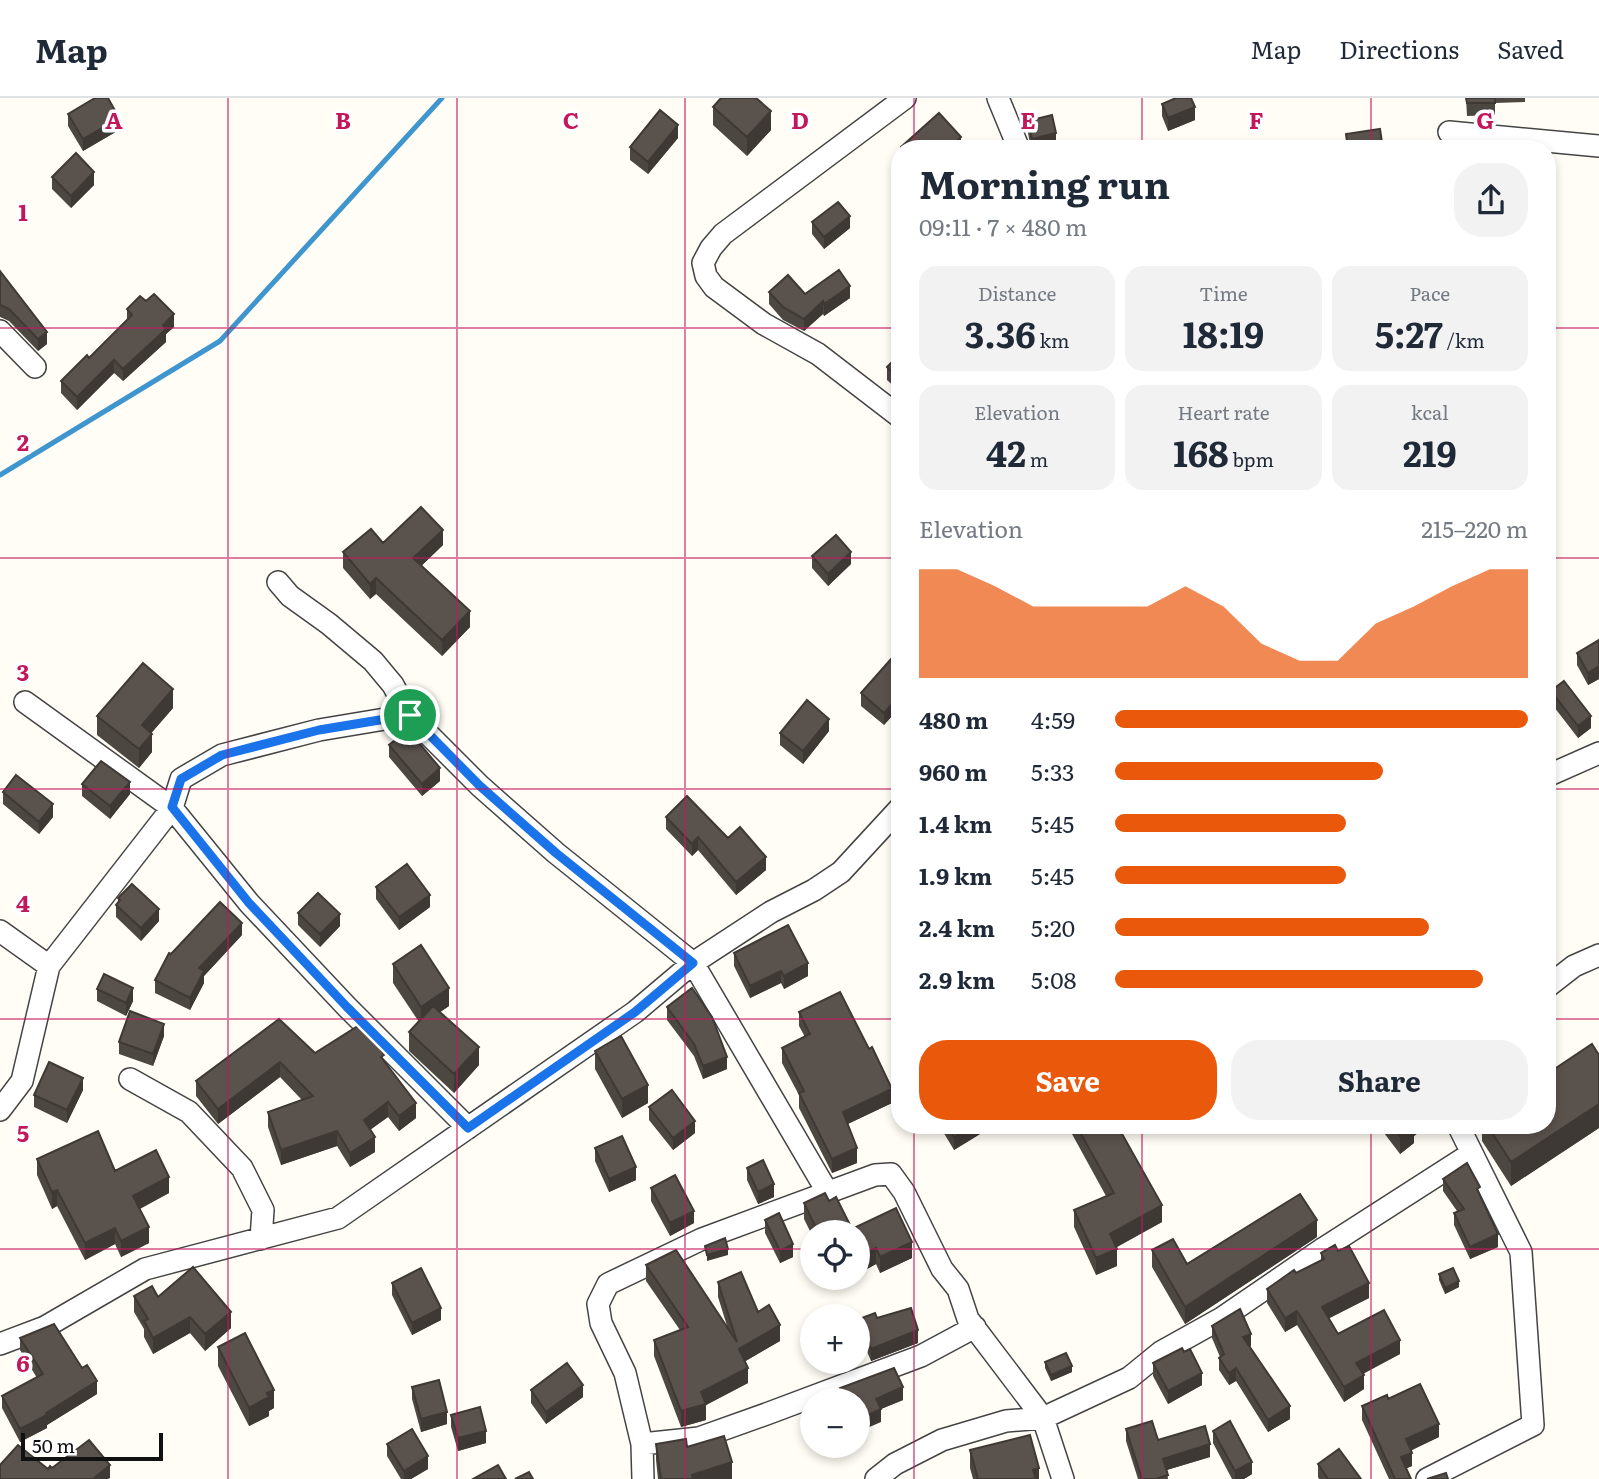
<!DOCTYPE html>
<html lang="en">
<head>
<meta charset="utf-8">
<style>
  :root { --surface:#fff; --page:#f2f2f3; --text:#1f2937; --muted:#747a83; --line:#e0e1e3; --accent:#ea580c }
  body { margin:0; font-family:Literata,serif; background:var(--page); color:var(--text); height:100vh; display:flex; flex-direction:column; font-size:26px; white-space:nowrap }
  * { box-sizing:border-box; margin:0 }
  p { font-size:23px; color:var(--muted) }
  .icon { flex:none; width:38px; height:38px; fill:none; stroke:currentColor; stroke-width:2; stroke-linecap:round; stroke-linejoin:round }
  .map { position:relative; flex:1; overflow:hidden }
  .sheet { position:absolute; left:891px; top:42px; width:665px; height:994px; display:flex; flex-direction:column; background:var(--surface); border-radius:28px; box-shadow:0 4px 10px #0003 }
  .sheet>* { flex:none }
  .tools { position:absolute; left:800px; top:1122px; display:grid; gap:14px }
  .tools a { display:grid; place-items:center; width:70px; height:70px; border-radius:50%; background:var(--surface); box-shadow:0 4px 10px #0003; font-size:35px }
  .scale { position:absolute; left:21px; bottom:18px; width:142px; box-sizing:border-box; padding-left:7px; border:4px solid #111; border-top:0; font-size:19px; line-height:24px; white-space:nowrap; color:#111; -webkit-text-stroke:5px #fff; paint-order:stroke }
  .pin { position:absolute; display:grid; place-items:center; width:60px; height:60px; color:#fff; margin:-30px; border:4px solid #fff; border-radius:50%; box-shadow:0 2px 7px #0007 }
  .round { display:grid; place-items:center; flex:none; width:74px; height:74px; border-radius:28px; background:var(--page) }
  .summary { display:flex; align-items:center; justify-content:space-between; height:119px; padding:0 28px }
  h1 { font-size:38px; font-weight:700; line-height:52px }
  .stats { display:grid; grid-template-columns:repeat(3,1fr); gap:10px; height:119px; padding:7px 28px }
  .stats div { display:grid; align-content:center; border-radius:18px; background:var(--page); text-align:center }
  .stats b { font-size:35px; font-weight:700 }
  .stats small { font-size:19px; font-weight:400 }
  .stats p { font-size:19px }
  .chart { height:196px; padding:14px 28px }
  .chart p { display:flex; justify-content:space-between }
  .chart svg { width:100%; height:126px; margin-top:7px; fill:var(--accent); opacity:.7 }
  .cta { display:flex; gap:14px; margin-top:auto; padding:14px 28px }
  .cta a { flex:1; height:80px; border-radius:28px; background:var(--accent); color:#fff; font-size:28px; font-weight:700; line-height:80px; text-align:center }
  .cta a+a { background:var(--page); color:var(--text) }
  ul { padding:0 28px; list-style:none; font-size:23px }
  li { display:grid; grid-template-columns:112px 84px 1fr; align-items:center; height:52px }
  li i { height:18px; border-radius:9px; background:var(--accent) }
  header { display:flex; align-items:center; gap:42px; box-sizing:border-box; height:98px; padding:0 35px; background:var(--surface); border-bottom:2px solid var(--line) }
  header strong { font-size:33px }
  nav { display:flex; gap:38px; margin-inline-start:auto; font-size:24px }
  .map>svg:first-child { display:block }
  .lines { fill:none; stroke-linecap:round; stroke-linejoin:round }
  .stream { stroke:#3f96cf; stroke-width:5 }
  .minor-casing { stroke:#444; stroke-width:24 }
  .minor { stroke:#fff; stroke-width:21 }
  .wall { fill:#4d4742 }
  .shaded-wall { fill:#3f3936 }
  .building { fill:#5a524d; stroke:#3f3936; stroke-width:2 }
  .route-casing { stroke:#fff; stroke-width:14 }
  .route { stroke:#1a73e8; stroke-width:9 }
  .grid { fill:none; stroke:#c2185b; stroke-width:2; stroke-opacity:0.55 }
  .grid-label { font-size:23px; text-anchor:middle; font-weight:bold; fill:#c2185b; stroke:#fff; stroke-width:7; stroke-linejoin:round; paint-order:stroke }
</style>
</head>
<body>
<header>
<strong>Map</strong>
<nav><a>Map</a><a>Directions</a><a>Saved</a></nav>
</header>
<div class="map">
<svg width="1599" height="1381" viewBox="0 0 1599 1381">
  <rect width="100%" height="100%" fill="#fffdf5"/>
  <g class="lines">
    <!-- stream -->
    <path class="stream" d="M0 377 220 243 442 0"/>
    <defs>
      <path id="minor" d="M998 0 1019 51
        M1449 34 1599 48
        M0 233 35 269
        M900 319 818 256 764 226 714 189 706 178 703 165 711 150 723 136 905 0
        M278 484 290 498 329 526 373 563 393 587 409 617 480 688 556 755 693 865 828 1095
        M409 617 319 632 222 657 181 681 172 710 249 805 347 909 468 1030
        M1547 678 1599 655
        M0 833 49 868
        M1547 889 1574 868 1599 857
        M130 981 189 1014 242 1070 263 1112 261 1141
        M0 1012 22 983 49 868 172 710 25 604
        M0 1246 45 1229 145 1171 338 1120 635 914 693 865 771 814 814 792 841 774 900 710
        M642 1346 699 1340 769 1315 921 1258 975 1229
        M643 1381 642 1346 625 1275 601 1225 598 1206 608 1186 702 1141 875 1077 891 1076 904 1094 942 1171 958 1191 968 1221 1043 1320 1063 1381
        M876 1381 895 1366 942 1342 1006 1323 1043 1320 1129 1280 1161 1254 1222 1220 1324 1150 1472 1055
        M1427 1381 1533 1327 1521 1154 1458 1027"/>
    </defs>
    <!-- minor casing -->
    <use href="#minor" class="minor-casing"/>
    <!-- minor -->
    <use href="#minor" class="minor"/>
  </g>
  <!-- wall -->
  <path class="wall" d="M1466 0H1525V4L1495 5V17L1467 18Z
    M1162 6 1195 22 1168 33 1162 18Z
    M713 9 771 32 747 58 713 27Z
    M68 16 119 32 83 53 68 28Z
    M1028 23 1056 47 1042 51H1031L1028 35Z
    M678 40 648 76 630 62V49Z
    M52 79 94 87 71 110 52 91Z
    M812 124 850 130 824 151 812 136Z
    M0 173 47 246 38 253 9 223 0 219Z
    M769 194 805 196 850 200 824 218 823 216 804 233 783 222 769 206Z
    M127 211 174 229 166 236V244L123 283 114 275 77 312 61 295V283L89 260 127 222Z
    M900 256V294L887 282V269Z
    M383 445 443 447 421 468 470 529 442 558 376 496 370 501 343 470V454Z
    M812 458 851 466 828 488 812 470Z
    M900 535V609L884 627 861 608V595L894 557 893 555V543Z
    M1599 542V581L1588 587 1577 567V555Z
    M1551 593 1591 630 1578 640 1551 605Z
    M173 610 151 635 152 654 139 670 97 637V618Z
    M829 633 803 666 780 647V635Z
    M389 647 440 683 422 698 389 659Z
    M82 686 130 696 110 721 82 698Z
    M3 694 53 719 39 736 3 706Z
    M666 719 728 740 766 772 736 797 698 752 692 758 666 731Z
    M376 789 430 809 399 832 376 801Z
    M118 800 159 823 141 843 116 819V807L118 804Z
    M298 815 340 828 320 849 298 827Z
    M242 837 204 878V885L190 912 155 895V882L171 856Z
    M734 855 808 878 784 891 781 885 750 900 734 868Z
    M393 866 449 908 440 914 479 967 454 995 409 953V934L419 924 393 885Z
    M97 891 133 903 126 918 97 903Z
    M667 909 727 971 703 981 694 958 667 922Z
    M799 914 892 1005 848 1026 857 1065 832 1075 799 1010V997L782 965V950L805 939 799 928Z
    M164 938 153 968 119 956V944Z
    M595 953 648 1005 622 1020 595 971Z
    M315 955 384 964 416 1020 399 1033 388 1019 370 1032 375 1054 350 1069 337 1048 281 1067 268 1029V1014L302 1002 280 979 218 1026 196 998V983Z
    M1599 957V1030L1511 1088 1482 1043V1027H1547Z
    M83 992 67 1025 34 1009V997Z
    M649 1009 695 1035 673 1052 649 1022Z
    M939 1027H980V1036L954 1052Z
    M1072 1027H1117L1162 1124 1116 1149 1117 1168 1096 1177 1074 1129V1112L1106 1098 1072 1036Z
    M1378 1027H1428L1414 1038V1045L1400 1056Z
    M595 1050 636 1082 609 1094 595 1063Z
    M37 1061 115 1073 169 1095 140 1111 149 1145 121 1159 115 1146 85 1162 57 1108 52 1111 37 1077Z
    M747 1070 774 1099 758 1106 747 1082Z
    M1443 1081 1480 1099 1498 1149 1470 1161 1454 1127V1115L1457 1113 1443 1093Z
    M651 1090 694 1125 670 1138 651 1103Z
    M829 1103 852 1131 912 1160 880 1175 876 1166 858 1176V1134H812V1137L804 1121V1105Z
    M765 1122 793 1159 780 1165 765 1135Z
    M1317 1139 1185 1226 1152 1169V1152L1187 1166Z
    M1321 1155 1369 1200 1329 1220 1338 1236 1400 1256 1363 1276 1364 1291 1344 1304 1297 1227 1285 1234 1267 1205V1191L1321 1162Z
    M646 1167 728 1231 718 1199V1184L758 1214 780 1243 745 1263 748 1285 706 1307V1322L681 1329 654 1258V1242L680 1232 646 1183Z
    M1439 1176 1459 1189 1445 1196 1439 1182Z
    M392 1185 441 1222 412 1237 392 1197Z
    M134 1198 158 1199 231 1230 205 1253 190 1235 153 1256 144 1239V1231L134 1214Z
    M877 1220 918 1245 871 1263 859 1234V1221Z
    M1212 1228 1251 1248 1250 1249 1290 1321 1268 1334 1236 1283 1229 1287 1219 1272V1260L1220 1259 1212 1240Z
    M20 1240 97 1296 47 1327V1330L20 1344 2 1310V1298L37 1280 20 1252Z
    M218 1249 274 1310 269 1313V1318L249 1328 218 1268Z
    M1045 1264 1072 1274 1051 1283 1045 1270Z
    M1153 1265 1202 1287 1168 1306 1153 1278Z
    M412 1289 447 1326 421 1334 412 1301Z
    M840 1290 903 1302 881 1311V1324L858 1302H840Z
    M531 1292 583 1299 546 1326 531 1305Z
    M1388 1301 1439 1339 1411 1352 1412 1368 1406 1370 1411 1381H1389L1362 1322V1308Z
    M451 1317 486 1345 458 1353 451 1329Z
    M1126 1331 1158 1342 1210 1359 1167 1372 1168 1381H1138L1126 1343Z
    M1213 1333 1252 1376 1244 1381H1232L1213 1345Z
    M387 1346 428 1371 411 1381H401L387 1358Z
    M656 1346 687 1349 732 1381H658L656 1362Z
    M970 1352 1039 1381H973L970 1370Z
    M1318 1366 1361 1381H1319L1318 1379Z"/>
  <!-- shaded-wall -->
  <path class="shaded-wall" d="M1195 9V22L1168 33V20Z
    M771 13V32L747 58V39Z
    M119 20V32L83 53V41Z
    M678 27V40L648 76V64Z
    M1056 35V47L1042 51H1032V41Z
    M961 39V51H948Z
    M94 74V87L71 110V98Z
    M850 118V130L824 151V139Z
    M850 188V200L824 218V206Z
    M823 203V216L804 233V221Z
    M174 216V229L166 236V244L123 283V271Z
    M47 234V246L38 253V241Z
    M114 262V275L77 312V299Z
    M443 432V447L413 476V460Z
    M851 454V466L828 488V476Z
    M376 480V496L370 501V486Z
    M470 513V529L442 558V542Z
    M1599 568V581L1588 587V575Z
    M173 591V610L142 646V627Z
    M900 597V609L884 627V615Z
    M1591 618V630L1578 640V628Z
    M829 621V633L803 666V653Z
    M152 636V654L139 670V651Z
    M440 670V683L422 698V686Z
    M130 684V696L110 721V708Z
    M53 706V719L39 736V724Z
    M698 739V752L692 758V746Z
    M766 759V772L736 797V784Z
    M430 797V809L399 832V819Z
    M159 811V823L141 843V830Z
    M340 816V828L320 849V836Z
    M242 825V837L204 878V885L190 912V900L199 870Z
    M808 865V878L784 891V878Z
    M781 873V885L750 900V888Z
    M133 890V903L126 918V905Z
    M449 890V908L421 927V909Z
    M164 926V938L153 968V956Z
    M479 949V967L454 995V976Z
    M727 959V971L703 981V968Z
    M280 964V979L218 1026V1011Z
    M83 980V992L67 1025V1012Z
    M648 987V1005L622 1020V1001Z
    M892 991V1005L843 1028V1014Z
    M388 1004V1019L364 1036V1022Z
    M416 1005V1020L399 1033V1018Z
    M1599 1006V1030L1511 1088V1064Z
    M695 1023V1035L673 1052V1040Z
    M974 1027H980V1036L954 1052V1039Z
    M1411 1027H1428L1414 1038V1045L1400 1056V1038Z
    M337 1033V1048L281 1067V1052Z
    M375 1039V1054L350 1069V1055Z
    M857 1050V1065L832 1075V1061Z
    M636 1069V1082L609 1094V1081Z
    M169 1079V1095L133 1114V1098Z
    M774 1086V1099L758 1106V1094Z
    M57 1092V1108L52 1111V1094Z
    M1162 1107V1124L1110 1153V1136Z
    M694 1113V1125L670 1138V1125Z
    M1317 1122V1139L1185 1226V1209Z
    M149 1129V1145L121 1159V1143Z
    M115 1130V1146L85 1162V1145Z
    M1498 1136V1149L1470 1161V1149Z
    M912 1144V1160L880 1175V1159Z
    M793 1146V1159L780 1165V1153Z
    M876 1150V1166L858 1176V1160Z
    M728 1151V1157L707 1163V1157Z
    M1117 1151V1168L1096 1177V1160Z
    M837 1180H850L837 1186Z
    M1459 1183V1189L1445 1196V1190Z
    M1369 1185V1200L1322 1224V1209Z
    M441 1210V1222L412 1237V1225Z
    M1297 1213V1227L1285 1234V1220Z
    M231 1214V1230L205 1253V1236Z
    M190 1219V1235L153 1256V1240Z
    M780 1227V1243L739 1267V1251Z
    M918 1232V1245L871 1263V1251Z
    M1251 1236V1248L1243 1251V1239Z
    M1400 1242V1256L1356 1279V1265Z
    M1072 1268V1274L1051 1283V1277Z
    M748 1270V1285L706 1307V1322L681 1329V1313L701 1294Z
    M1236 1270V1283L1229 1287V1275Z
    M1202 1275V1287L1168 1306V1293Z
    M1364 1277V1291L1344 1304V1289Z
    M97 1283V1296L47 1327V1330L20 1344V1331Z
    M583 1287V1299L546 1326V1314Z
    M903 1289V1302L876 1313V1301Z
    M274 1292V1310L269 1313V1318L249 1328V1310L267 1295Z
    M1290 1308V1321L1268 1334V1322Z
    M881 1311V1324L858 1334V1322Z
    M447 1314V1326L421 1334V1321Z
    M1439 1326V1339L1406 1355V1341Z
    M486 1333V1345L458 1353V1340Z
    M1210 1346V1359L1163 1373V1361Z
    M1412 1355V1368L1401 1373V1359Z
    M428 1358V1371L411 1381H404V1373Z
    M732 1364V1381H692V1377Z
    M1252 1364V1376L1244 1381H1235V1373Z
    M110 1367V1380L108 1381H93Z
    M1039 1370V1381H1033V1372Z"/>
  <!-- building -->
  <path class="building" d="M95 0H108L119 20 83 41 68 16Z
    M721 0H756L771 13 747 39 713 9Z
    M1176 0H1191L1195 9 1168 20 1162 6Z
    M1466 0H1495V5H1467Z
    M660 12 678 27 648 64 630 49Z
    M939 15 961 39 948 51H902L901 49Z
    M1052 17 1056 35 1032 41 1028 23Z
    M1380 31 1383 51H1348L1346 36Z
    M1432 45 1434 51H1411Z
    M76 55 94 74 71 98 52 79Z
    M838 104 850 118 824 139 812 124Z
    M839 172 850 188 824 206 823 203 804 221 783 209 769 194 788 177 805 196Z
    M0 173 47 234 38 241 9 211 0 207Z
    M154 196 174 216 163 227 166 231 123 271 114 262 77 299 61 283 87 257 89 260 132 217 127 211 140 198 146 203Z
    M900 256V282L887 269Z
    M421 409 443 432 413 460 470 513 442 542 376 480 370 486 343 454 371 431 383 445Z
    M836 437 851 454 828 476 812 458Z
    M900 535V549L893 543Z
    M1599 542V568L1588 575 1577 555Z
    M900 551V597L884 615 861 595Z
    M143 565 173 591 142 627 152 636 139 651 97 618Z
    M1564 583 1591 618 1578 628 1551 593Z
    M807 602 829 621 803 653 780 635Z
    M408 632 440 670 422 686 389 647Z
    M101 663 130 684 110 708 82 686Z
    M16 677 53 706 39 724 3 694Z
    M687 698 728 740 740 729 766 759 736 784 698 739 692 746 666 719Z
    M407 766 430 797 399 819 376 789Z
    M132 786 159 811 141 830 116 807 120 802 118 800Z
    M318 795 340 816 320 836 298 815Z
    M220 804 242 825 199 870 204 873 190 900 155 882 169 855 171 856Z
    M788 827 808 865 784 878 781 873 750 888 734 855Z
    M421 847 449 890 421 909 393 866Z
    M104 876 133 890 126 905 97 891Z
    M692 890 712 919 727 959 703 968 694 946 667 909Z
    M840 894 869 951 872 949 892 991 843 1014 857 1050 832 1061 799 995 804 993 782 950 810 936 799 914Z
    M433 908 479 949 454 976 409 934Z
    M130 913 164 926 153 956 119 944Z
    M279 921 315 955 361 926 373 938 384 957 381 959 416 1005 399 1018 388 1004 364 1022 375 1039 350 1055 337 1033 281 1052 268 1014 313 998 280 964 218 1011 196 983Z
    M621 938 648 987 622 1001 595 953Z
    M1592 946 1599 957V1006L1511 1064 1487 1027H1547V976Z
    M49 964 83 980 67 1012 34 997Z
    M672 992 695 1023 673 1040 649 1009Z
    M947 1027H974L954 1039Z
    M1076 1027H1117L1162 1107 1110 1136 1117 1151 1096 1160 1074 1112 1114 1095Z
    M1392 1027H1413L1400 1038Z
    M98 1033 115 1073 156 1052 169 1079 133 1098 149 1129 121 1143 115 1130 85 1145 57 1092 52 1094 37 1061Z
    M622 1038 636 1069 609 1081 595 1050Z
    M763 1062 774 1086 758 1094 747 1070Z
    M1467 1065 1480 1089 1477 1091 1498 1136 1470 1149 1454 1115 1464 1111 1443 1081Z
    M675 1077 694 1113 670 1125 651 1090Z
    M825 1095 829 1103 836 1099 852 1131 896 1110 912 1144 880 1159 876 1150 858 1160V1134H818L804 1105Z
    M1300 1096 1317 1122 1185 1209 1152 1152 1173 1141 1187 1166Z
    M779 1115 793 1146 780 1153 765 1122Z
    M725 1140 728 1151 707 1157 705 1148Z
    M1335 1147 1338 1153 1349 1148 1369 1185 1322 1209 1338 1236 1384 1212 1400 1242 1356 1265 1364 1277 1344 1289 1297 1213 1285 1220 1267 1191 1294 1172 1296 1175 1324 1161 1321 1155Z
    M676 1152 737 1244 718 1184 741 1174 758 1214 769 1207 780 1227 739 1251 748 1270 701 1294 706 1306 681 1313 654 1242 688 1229 646 1167Z
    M193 1169 231 1214 205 1236 190 1219 153 1240 144 1223 148 1221 134 1198 152 1188 158 1199Z
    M421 1170 441 1210 412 1225 392 1185Z
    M1453 1170 1459 1183 1445 1190 1439 1176Z
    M911 1210 918 1232 871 1251 859 1221 875 1215 877 1220Z
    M1240 1211 1251 1236 1243 1239 1290 1308 1268 1322 1236 1270 1229 1275 1219 1260 1224 1256 1212 1228Z
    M54 1226 82 1270 87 1267 97 1283 46 1315 47 1317 20 1331 2 1298 43 1276 20 1240Z
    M245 1235 274 1292 267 1295 269 1299 249 1310 218 1249Z
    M1182 1250 1184 1254 1190 1251 1202 1275 1168 1293 1153 1265Z
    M1066 1255 1072 1268 1051 1277 1045 1264Z
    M567 1265 583 1287 546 1314 531 1292Z
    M894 1270 903 1289 876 1301 881 1311 858 1322V1302H845L840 1290Z
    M439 1282 447 1314 421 1321 412 1289Z
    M1420 1286 1439 1326 1406 1341 1412 1355 1401 1359 1411 1381H1395L1362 1308 1387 1297 1388 1301Z
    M480 1309 486 1333 458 1340 451 1317Z
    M1152 1323 1158 1342 1205 1328 1210 1346 1163 1361 1168 1377 1156 1381H1142L1126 1331Z
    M1230 1323 1252 1364 1235 1373 1213 1333Z
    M412 1331 428 1358 404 1373 387 1346Z
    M1030 1337 1039 1370 1033 1372 1036 1381H978L970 1352Z
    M724 1338 732 1364 692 1377 693 1381H661L656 1346 686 1341 687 1349Z
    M89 1342 110 1367 93 1381H0V1367L18 1347 48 1371 50 1368 52 1370Z
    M1339 1351 1361 1381H1328L1318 1366Z
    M498 1367 506 1381H473Z
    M529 1374 533 1381H515Z
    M1446 1375 1448 1381H1427Z"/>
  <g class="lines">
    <defs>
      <path id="route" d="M410 617 480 688 556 755 693 865 635 914 468 1030 347 909 249 805 172 709 181 681 222 657 319 632Z"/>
    </defs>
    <!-- route casing -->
    <use href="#route" class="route-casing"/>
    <!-- route -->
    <use href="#route" class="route"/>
  </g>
  <!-- grid -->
  <path class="grid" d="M228 0V1381M457 0V1381M685 0V1381M914 0V51M1142 0V51M1371 0V51M0 230H900M1547 230H1599M0 460H900M1547 460H1599M0 691H900M1547 691H1599M0 921H900M1547 921H1599M914 1027V1381M1142 1027V1381M1371 1027V1381M0 1151H812M858 1151H1599"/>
  <g class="grid-label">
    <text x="114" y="31">A</text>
    <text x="343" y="31">B</text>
    <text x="571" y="31">C</text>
    <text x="800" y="31">D</text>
    <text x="1028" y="31">E</text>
    <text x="1256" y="31">F</text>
    <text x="1485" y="31">G</text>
    <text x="23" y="123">1</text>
    <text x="23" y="353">2</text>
    <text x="23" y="583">3</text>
    <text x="23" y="814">4</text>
    <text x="23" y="1044">5</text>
    <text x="23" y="1274">6</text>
  </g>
</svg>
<div class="tools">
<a><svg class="icon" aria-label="locate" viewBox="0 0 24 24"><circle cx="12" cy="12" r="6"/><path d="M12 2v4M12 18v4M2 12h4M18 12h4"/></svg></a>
<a>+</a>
<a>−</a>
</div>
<div class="scale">50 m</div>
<div class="pin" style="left:410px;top:617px;background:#1e9e55"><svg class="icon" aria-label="arrive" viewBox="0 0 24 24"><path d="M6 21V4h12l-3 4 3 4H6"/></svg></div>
<section class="sheet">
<div class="summary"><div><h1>Morning run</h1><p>09:11 · 7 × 480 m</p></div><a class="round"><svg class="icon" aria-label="share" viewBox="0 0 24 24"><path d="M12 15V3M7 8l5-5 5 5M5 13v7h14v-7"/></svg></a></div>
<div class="stats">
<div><p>Distance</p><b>3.36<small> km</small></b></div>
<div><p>Time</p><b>18:19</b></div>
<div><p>Pace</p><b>5:27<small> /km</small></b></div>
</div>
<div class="stats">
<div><p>Elevation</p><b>42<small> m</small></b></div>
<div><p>Heart rate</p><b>168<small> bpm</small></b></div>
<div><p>kcal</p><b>219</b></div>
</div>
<div class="chart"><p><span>Elevation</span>215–220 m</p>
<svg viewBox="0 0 160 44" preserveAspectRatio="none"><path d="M0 44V6L10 6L20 12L30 19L40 19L50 19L60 19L70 12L80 19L90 32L100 38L110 38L120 25L130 19L140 12L150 6L160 6V44z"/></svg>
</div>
<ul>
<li><b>480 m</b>4:59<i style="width:100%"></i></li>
<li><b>960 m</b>5:33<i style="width:65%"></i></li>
<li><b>1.4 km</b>5:45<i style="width:56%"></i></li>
<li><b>1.9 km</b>5:45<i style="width:56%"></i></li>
<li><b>2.4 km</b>5:20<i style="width:76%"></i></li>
<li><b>2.9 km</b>5:08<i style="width:89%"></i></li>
</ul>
<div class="cta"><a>Save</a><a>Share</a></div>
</section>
</div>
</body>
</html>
